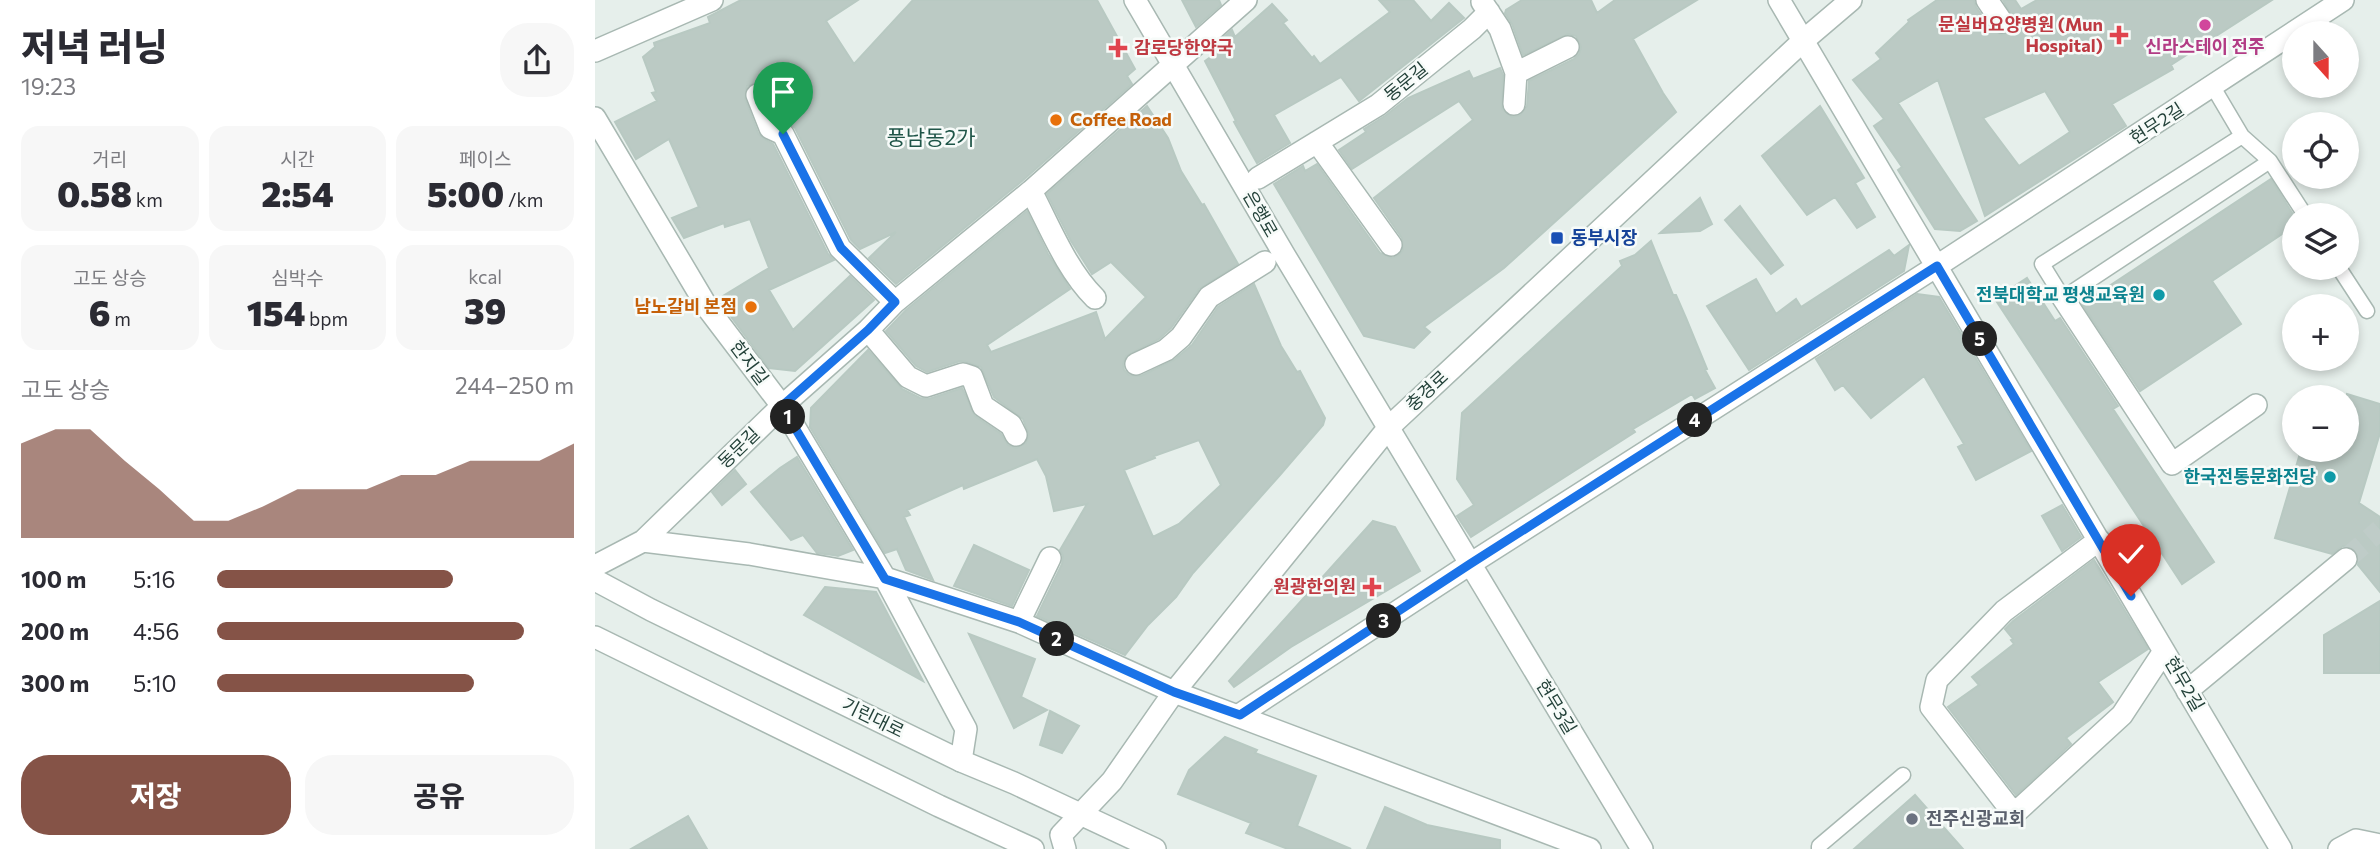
<!DOCTYPE html>
<html lang="ko">
<head>
<meta charset="utf-8">
<style>
  :root { --surface:#fff; --page:#f7f7f7; --text:#2b2b33; --muted:#7c7c81; --accent:#855347 }
  body { margin:0; font-family:Commissioner,"Noto Sans KR",sans-serif; background:var(--page); color:var(--text); height:100vh; display:flex; flex-direction:column; font-size:26px; white-space:nowrap }
  * { box-sizing:border-box; margin:0 }
  p { font-size:23px; color:var(--muted) }
  .icon { flex:none; width:38px; height:38px; fill:none; stroke:currentColor; stroke-width:2; stroke-linecap:round; stroke-linejoin:round }
  .map { position:relative; flex:1; overflow:hidden }
  .side { display:flex; flex-direction:column; background:var(--surface); width:595px }
  .side>* { flex:none }
  .needle { width:46px; rotate:159deg }
  .controls { position:absolute; left:1687px; top:21px; display:grid; gap:14px }
  .controls a { display:grid; place-items:center; width:77px; height:77px; border-radius:50%; background:var(--surface); box-shadow:0 4px 10px #0003; font-size:35px }
  .pin { position:absolute; display:grid; place-items:center; width:60px; height:60px; color:#fff; margin:-72px -30px; border-radius:50% 50% 50% 0; rotate:-45deg; box-shadow:0 0 7px #0007 }
  .pin .icon { rotate:45deg }
  .km { position:absolute; width:35px; height:35px; margin:-18px; border-radius:50%; background:#222; color:#fff; font-size:19px; line-height:35px; text-align:center }
  .round { display:grid; place-items:center; flex:none; width:74px; height:74px; border-radius:28px; background:var(--page) }
  .summary { display:flex; align-items:center; justify-content:space-between; height:119px; padding:0 21px }
  h1 { font-size:38px; font-weight:800; line-height:52px }
  .metrics { display:grid; grid-template-columns:repeat(3,1fr); gap:10px; height:119px; padding:7px 21px }
  .metrics div { display:grid; align-content:center; border-radius:18px; background:var(--page); text-align:center }
  .metrics b { font-size:35px; font-weight:800 }
  .metrics small { font-size:19px; font-weight:400 }
  .metrics p { font-size:19px }
  .chart { height:196px; padding:14px 21px }
  .chart p { display:flex; justify-content:space-between }
  .chart svg { width:100%; height:126px; margin-top:7px; fill:var(--accent); opacity:.7 }
  .cta { display:flex; gap:14px; margin-top:auto; padding:14px 21px }
  .cta a { flex:1; height:80px; border-radius:28px; background:var(--accent); color:#fff; font-size:28px; font-weight:800; line-height:80px; text-align:center }
  .cta a+a { background:var(--page); color:var(--text) }
  ul { padding:0 21px; list-style:none; font-size:23px }
  li { display:grid; grid-template-columns:112px 84px 1fr; align-items:center; height:52px }
  li i { height:18px; border-radius:9px; background:var(--accent) }
  main { display:flex; flex:1; min-height:0 }
  .map>svg:first-child { display:block }
  .building { fill:#bbcac4; stroke:#b8c9c2; stroke-width:2; fill-rule:evenodd }
  .lines { fill:none; stroke-linecap:round; stroke-linejoin:round }
  .minor-tunnel { stroke:#bfccc8; stroke-width:21; stroke-dasharray:21 10; stroke-linecap:butt }
  .service-casing { stroke:#a8b8b2; stroke-width:17 }
  .minor-casing { stroke:#a8b8b2; stroke-width:24 }
  .tertiary-casing { stroke:#a8b8b2; stroke-width:24 }
  .service { stroke:#fff; stroke-width:14 }
  .minor { stroke:#fff; stroke-width:21 }
  .tertiary { stroke:#fff; stroke-width:21 }
  .route-casing { stroke:#fff; stroke-width:14 }
  .route { stroke:#1a73e8; stroke-width:9 }
  .hotel-dot { fill:#d1479c; stroke:#f7fbf9; stroke-width:2.5 }
  .health-dot { fill:#e0444e; stroke:#f7fbf9; stroke-width:2.5 }
  .food-dot { fill:#e8710a; stroke:#f7fbf9; stroke-width:2.5 }
  .transit-dot { fill:#1a4fb4; stroke:#f7fbf9; stroke-width:2.5 }
  .culture-dot { fill:#0f9aa8; stroke:#f7fbf9; stroke-width:2.5 }
  .worship-dot { fill:#6b7280; stroke:#f7fbf9; stroke-width:2.5 }
  .labels { text-anchor:middle; stroke-width:5; stroke-linejoin:round; paint-order:stroke }
  .health-label { font-size:18px; font-weight:bold; fill:#be3a42; stroke:#f7fbf9; text-anchor:end }
  .hotel-label { font-size:18px; font-weight:bold; fill:#b23c85; stroke:#f7fbf9 }
  .street-label { font-size:18px; fill:#24423a; stroke:#f7fbf9 }
  .food-label { font-size:18px; font-weight:bold; fill:#c56008; stroke:#f7fbf9; text-anchor:start }
  .transit-label { font-size:18px; font-weight:bold; fill:#164399; stroke:#f7fbf9; text-anchor:start }
  .culture-label { font-size:18px; font-weight:bold; fill:#0d838f; stroke:#f7fbf9; text-anchor:end }
  .worship-label { font-size:18px; font-weight:bold; fill:#5b616d; stroke:#f7fbf9; text-anchor:start }
  .quarter-label { font-size:21px; fill:#1f5548; stroke:#f7fbf9 }
</style>
</head>
<body>
<main>
<section class="side">
<div class="summary"><div><h1>저녁 러닝</h1><p>19:23</p></div><a class="round"><svg class="icon" aria-label="share" viewBox="0 0 24 24"><path d="M12 15V3M7 8l5-5 5 5M5 13v7h14v-7"/></svg></a></div>
<div class="metrics">
<div><p>거리</p><b>0.58<small> km</small></b></div>
<div><p>시간</p><b>2:54</b></div>
<div><p>페이스</p><b>5:00<small> /km</small></b></div>
</div>
<div class="metrics">
<div><p>고도 상승</p><b>6<small> m</small></b></div>
<div><p>심박수</p><b>154<small> bpm</small></b></div>
<div><p>kcal</p><b>39</b></div>
</div>
<div class="chart"><p><span>고도 상승</span>244–250 m</p>
<svg viewBox="0 0 160 44" preserveAspectRatio="none"><path d="M0 44V11L10 6L20 6L30 17L40 27L50 38L60 38L70 33L80 27L90 27L100 27L110 22L120 22L130 17L140 17L150 17L160 11V44z"/></svg>
</div>
<ul>
<li><b>100 m</b>5:16<i style="width:66%"></i></li>
<li><b>200 m</b>4:56<i style="width:86%"></i></li>
<li><b>300 m</b>5:10<i style="width:72%"></i></li>
</ul>
<div class="cta"><a>저장</a><a>공유</a></div>
</section>
<div class="map">
<svg width="1785" height="849" viewBox="0 0 1785 849">
  <rect width="100%" height="100%" fill="#e6efeb"/>
  <!-- building -->
  <path class="building" d="M146 0H263L231 21 259 64 318 0H502L540 69 532 76 537 84 427 181 301 284 274 258 301 232 265 249 256 240 200 128 185 118 174 90 163 82 152 86 150 99 163 133 169 139 178 144 233 254 239 260 174 290 198 330 255 276 279 300 200 371 174 368 123 299 174 268 155 219 130 227 129 223 89 238 77 218 104 207 74 139 41 159 20 122 62 101 57 93 61 92 48 57 60 47 59 43 115 23 113 17Z
    M587 0H624L626 5 601 27Z
    M784 0H818L836 21 854 3 869 18 764 101 746 77 679 115 695 143 662 163 639 122 641 121 610 61 617 56 614 50 637 30 640 37 677 4 692 20 688 23 717 58 719 56 725 64 795 12Z
    M927 0H996L1002 13 1020 0H1102L1038 39 1068 93 1081 112 909 268 829 327 835 332 819 348 769 336 679 184 708 166 710 171 722 164 785 253 797 258 804 255 808 250 807 238 779 198 878 120 864 101 757 169 744 150 771 132 769 129 790 116 813 98 874 71 878 79 905 68 908 75 907 109 917 117 925 115 932 106 934 81 979 59 984 54 986 47 981 36 973 34 928 55 917 24 910 13 911 10Z
    M1342 0H1379L1381 7 1396 29 1407 35 1415 32 1420 22 1408 0H1420L1426 9 1442 0H1677L1576 65 1578 69 1517 104 1531 126 1390 216 1343 80 1303 103 1382 221 1365 231 1340 229 1303 170 1307 167 1279 126 1289 119 1258 80 1286 59 1281 53 1314 22 1313 20ZM1450 91 1475 132 1424 166 1388 118Z
    M552 106 573 138 586 171 607 205 609 204 643 264 604 289 576 328 564 339 531 356 528 364 529 370 534 375 546 376 579 360 597 345 623 307 659 284 686 346 702 372 705 371 730 418 728 425 685 475 598 573 581 597 553 625 530 655 442 616 467 564 468 556 465 550 492 504 459 511 451 476 442 459 369 489 368 485 312 510 315 515 309 517 338 580 311 570 302 549 290 553 215 427 216 408 273 350 307 389 325 398 334 399 367 388 380 416 406 434 413 445 421 448 431 443 434 435 428 419 399 397 386 367 372 362 365 361 332 372 321 366 291 331 311 310 432 211 453 254 475 289 392 345 396 352 501 312 510 339 551 297 516 262 497 274 476 241 452 194ZM604 440 626 485 584 524 558 537 529 470 560 458 559 456Z
    M1225 106 1269 178 1260 183 1280 217 1262 228 1240 197 1212 215 1167 156Z
    M1676 179 1699 216V226L1617 281 1646 324 1545 391 1487 304Z
    M1105 198 1117 224 1105 231 1065 233Z
    M1145 206 1188 265 1176 274 1130 220Z
    M1056 241 1078 295H1081L1091 318 1112 369 1110 370 1120 388 1100 399 1097 394 1038 429 1040 432 876 537 862 516 879 505 862 479 867 413 1027 266 1025 261 1040 255Z
    M1314 245 1309 271 1154 370 1112 306 1161 279 1181 314 1201 299 1206 307 1294 250 1299 256Z
    M1432 278 1460 321 1465 318 1523 406 1518 409 1619 562 1587 584 1400 299Z
    M1322 294 1344 297 1436 451 1381 480 1363 447 1369 444 1329 376 1276 418 1248 385 1240 390 1221 359Z
    M1752 394 1785 404V433L1764 503 1785 517V592L1763 565 1764 556 1756 547 1748 546 1737 554 1680 538 1706 450H1752Z
    M202 457 258 550 243 556 238 555 222 553 208 535 196 540 156 492 185 468Z
    M140 470 151 484 127 505 117 492Z
    M1467 505 1486 537 1467 551 1447 516Z
    M778 521 800 527 825 571 696 647 639 687 634 681Z
    M379 545 434 570 417 606 359 586Z
    M1499 560 1553 649 1503 682 1518 702 1471 738 1476 744 1421 795 1353 707 1384 685 1377 677 1419 644 1416 640 1418 639 1410 629 1418 621Z
    M230 587 281 592 328 681 209 615Z
    M1785 601V673H1729V635Z
    M374 634 440 659 426 697 452 710 419 728Z
    M455 711 484 726 467 753 445 745Z
    M630 737 662 750 660 753 721 776 702 826 756 849H693L651 833 656 823 583 794 594 770Z
    M1320 795 1368 849H1259Z
    M790 807 832 825 905 840V849H772Z
    M93 816 112 849H36Z"/>
  <g class="lines">
    <!-- minor-tunnel -->
    <path class="minor-tunnel" d="M1751 559 1785 530"/>
    <defs>
      <path id="service" d="M1618 87 1647 136 1675 161 1710 215
        M1647 136 1447 264 1468 298 1675 161
        M1744 268 1772 311
        M1224 849V846L1308 775"/>
      <path id="minor" d="M540 0 690 256 1047 849
        M1184 0 1686 849
        M1392 0 1407 22
        M887 2 905 29 921 73 919 104
        M0 51 117 0
        M921 73 973 47
        M162 95 175 128 188 134 245 248 300 302
        M0 118 114 310 187 406 290 578 371 729 366 761
        M722 142 796 245
        M663 178 783 105 877 29 894 12
        M436 191C455 227 471 269 500 298
        M1468 298 1577 464 1661 405
        M273 330 313 377 331 386 368 374 377 377 388 406 416 425 421 435
        M541 364 571 350 586 337 614 297 670 262
        M1504 540 1409 611 1342 680 1336 707 1419 814 1527 715 1569 651
        M48 541 187 406 273 330 300 302 436 191 651 0
        M0 566 48 541 154 554 290 578 424 622 579 692 995 849
        M424 622 455 558
        M1592 691 1751 559
        M644 715 875 564 1342 266 1748 0
        M1744 849 1761 840 1785 845"/>
      <path id="tertiary" d="M0 580 56 610 366 761 419 783 560 849
        M0 637 344 806 438 849
        M470 849 466 835 517 781 579 692 794 427 1209 40 1256 0"/>
    </defs>
    <!-- service casing -->
    <use href="#service" class="service-casing"/>
    <!-- minor casing -->
    <use href="#minor" class="minor-casing"/>
    <!-- tertiary casing -->
    <use href="#tertiary" class="tertiary-casing"/>
    <!-- service -->
    <use href="#service" class="service"/>
    <!-- minor -->
    <use href="#minor" class="minor"/>
    <!-- tertiary -->
    <use href="#tertiary" class="tertiary"/>
  </g>
  <g class="lines">
    <defs>
      <path id="route" d="M188 134 246 248 300 302 273 330 187 406 290 579 424 622 579 692 645 715 875 564 1342 266 1536 596"/>
    </defs>
    <!-- route casing -->
    <use href="#route" class="route-casing"/>
    <!-- route -->
    <use href="#route" class="route"/>
  </g>
  <!-- markers -->
  <circle class="hotel-dot" cx="1610" cy="25" r="7"/>
  <g class="health-dot">
    <path d="M1520.5 24.5h7v7h7v7h-7v7h-7v-7h-7v-7h7z"/>
    <path d="M519.5 37.5h7v7h7v7h-7v7h-7v-7h-7v-7h7z"/>
    <path d="M773.5 576.5h7v7h7v7h-7v7h-7v-7h-7v-7h7z"/>
  </g>
  <g class="food-dot">
    <circle cx="461" cy="120" r="7"/>
    <circle cx="156" cy="307" r="7"/>
  </g>
  <rect class="transit-dot" x="955" y="231" width="14" height="14" rx="3.5"/>
  <g class="culture-dot">
    <circle cx="1564" cy="295" r="7"/>
    <circle cx="1735" cy="477" r="7"/>
  </g>
  <circle class="worship-dot" cx="1317" cy="819" r="7"/>
  <g class="labels">
    <!-- health labels -->
    <g class="health-label">
      <text x="1508" y="31">문실버요양병원 (Mun<tspan x="1508" dy="21">Hospital)</tspan></text>
      <text x="539" y="54" text-anchor="start">감로당한약국</text>
      <text x="761" y="593">원광한의원</text>
    </g>
    <!-- hotel labels -->
    <g class="hotel-label">
      <text x="1610" y="53">신라스테이 전주</text>
    </g>
    <!-- street labels -->
    <g class="street-label">
      <text transform="translate(811 82) rotate(-39)" y="6">동문길</text>
      <text transform="translate(1562 124) rotate(-33)" y="6">현무2길</text>
      <text transform="translate(665 214) rotate(60)" y="6">은행로</text>
      <text transform="translate(154 363) rotate(53)" y="6">한지길</text>
      <text transform="translate(832 391) rotate(-43)" y="6">충경로</text>
      <text transform="translate(144 448) rotate(-44)" y="6">동문길</text>
      <text transform="translate(1589 684) rotate(60)" y="6">현무2길</text>
      <text transform="translate(961 707) rotate(59)" y="6">현무3길</text>
      <text transform="translate(278 718) rotate(26)" y="6">기린대로</text>
    </g>
    <!-- food labels -->
    <g class="food-label">
      <text x="475" y="126">Coffee Road</text>
      <text x="142" y="313" text-anchor="end">남노갈비 본점</text>
    </g>
    <!-- transit labels -->
    <g class="transit-label">
      <text x="976" y="244">동부시장</text>
    </g>
    <!-- culture labels -->
    <g class="culture-label">
      <text x="1550" y="301">전북대학교 평생교육원</text>
      <text x="1721" y="483">한국전통문화전당</text>
    </g>
    <!-- worship labels -->
    <g class="worship-label">
      <text x="1331" y="825">전주신광교회</text>
    </g>
    <!-- quarter labels -->
    <g class="quarter-label">
      <text x="336" y="145">풍남동2가</text>
    </g>
  </g>
</svg>
<div class="controls">
<a><svg class="needle" viewBox="-14 -14 28 28"><path d="M0-13l5 13h-10z" fill="#e53935"/><path d="M0 13l5-13h-10z" fill="#7c7c81"/></svg></a>
<a><svg class="icon" aria-label="locate" viewBox="0 0 24 24"><circle cx="12" cy="12" r="6"/><path d="M12 2v4M12 18v4M2 12h4M18 12h4"/></svg></a>
<a><svg class="icon" aria-label="layers" viewBox="0 0 24 24"><path d="M12 4l9 5-9 5-9-5zM3 14l9 5 9-5"/></svg></a>
<a>+</a>
<a>−</a>
</div>
<div class="pin" style="left:188px;top:134px;background:#1e9e55"><svg class="icon" aria-label="arrive" viewBox="0 0 24 24"><path d="M6 21V4h12l-3 4 3 4H6"/></svg></div>
<div class="pin" style="left:1536px;top:596px;background:#d93025"><svg class="icon" aria-label="check" viewBox="0 0 24 24"><path d="M5 12l5 5 9-10"/></svg></div>
<b class="km" style="left:193px;top:417px">1</b>
<b class="km" style="left:462px;top:639px">2</b>
<b class="km" style="left:789px;top:621px">3</b>
<b class="km" style="left:1100px;top:420px">4</b>
<b class="km" style="left:1385px;top:339px">5</b>
</div>
</main>
</body>
</html>
